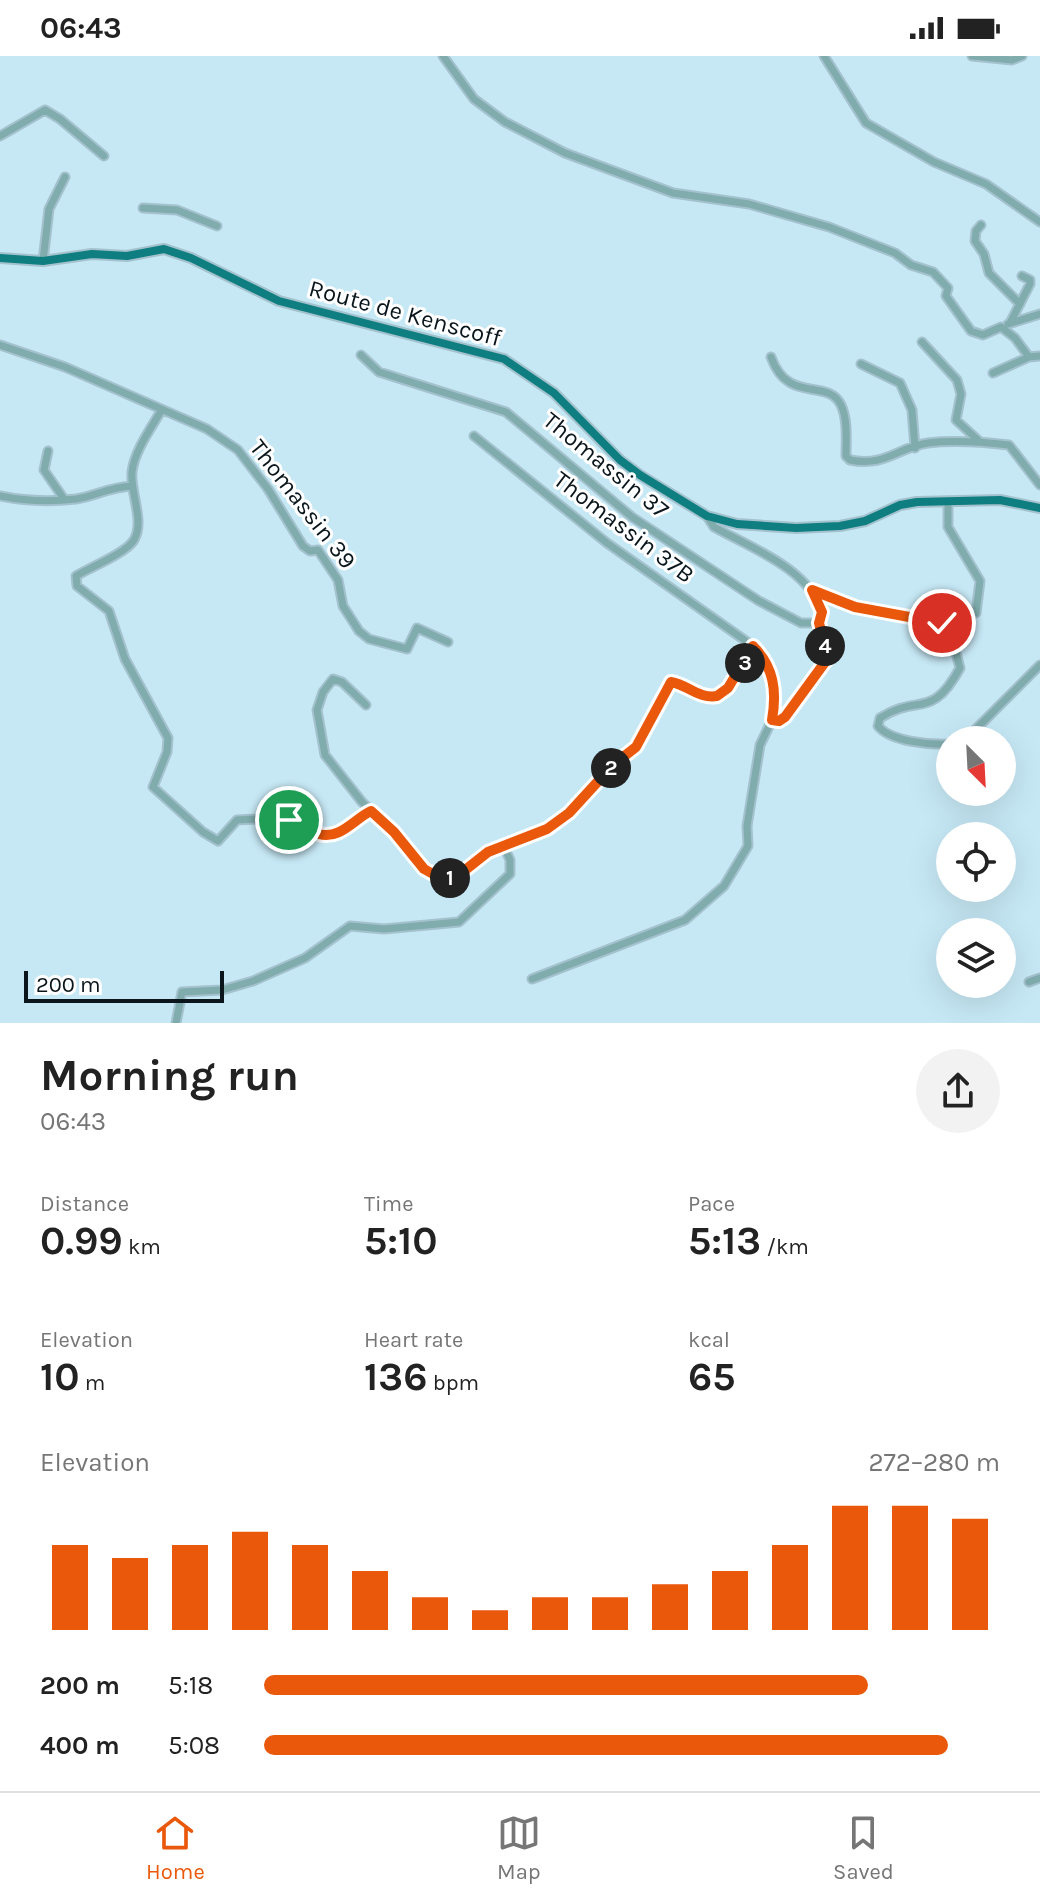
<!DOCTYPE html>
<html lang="en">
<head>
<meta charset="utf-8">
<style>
  :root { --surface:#fff; --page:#f2f2f2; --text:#222; --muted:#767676; --line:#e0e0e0; --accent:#ea580c }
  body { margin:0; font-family:Karla,sans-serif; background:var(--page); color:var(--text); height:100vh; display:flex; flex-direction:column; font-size:30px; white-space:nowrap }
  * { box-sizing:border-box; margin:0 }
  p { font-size:26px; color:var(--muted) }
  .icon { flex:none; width:44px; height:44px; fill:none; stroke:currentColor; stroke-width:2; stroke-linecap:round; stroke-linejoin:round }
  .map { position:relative; height:967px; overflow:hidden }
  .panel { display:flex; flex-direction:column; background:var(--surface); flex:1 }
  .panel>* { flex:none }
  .needle { width:52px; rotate:156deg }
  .controls { position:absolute; left:936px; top:670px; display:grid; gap:16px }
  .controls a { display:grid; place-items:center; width:80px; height:80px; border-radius:50%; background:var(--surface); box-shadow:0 8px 32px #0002; font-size:40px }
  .scale { position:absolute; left:24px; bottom:20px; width:200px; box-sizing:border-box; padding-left:8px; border:4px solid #0a161b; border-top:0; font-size:22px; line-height:28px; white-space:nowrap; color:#0a161b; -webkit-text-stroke:6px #fff; paint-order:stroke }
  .pin { position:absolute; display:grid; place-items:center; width:68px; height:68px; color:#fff; margin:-34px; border:4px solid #fff; border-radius:50%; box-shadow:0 2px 8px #0007 }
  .km { position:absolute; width:40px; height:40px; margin:-20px; border-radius:50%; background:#222; color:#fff; font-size:22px; line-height:40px; text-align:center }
  .round { display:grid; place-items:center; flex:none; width:84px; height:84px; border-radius:42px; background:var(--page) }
  .head { display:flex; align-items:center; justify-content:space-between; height:136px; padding:0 40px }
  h1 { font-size:44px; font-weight:700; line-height:60px }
  .stats { display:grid; grid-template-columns:repeat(3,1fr); gap:12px; height:136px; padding:8px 40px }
  .stats div { display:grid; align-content:center }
  .stats b { font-size:40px; font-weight:700 }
  .stats small { font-size:22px; font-weight:400 }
  .stats p { font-size:22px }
  .chart { height:224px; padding:16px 40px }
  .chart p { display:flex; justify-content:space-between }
  .chart svg { width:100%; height:144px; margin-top:8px; stroke:var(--accent); stroke-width:6 }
  ul { padding:0 40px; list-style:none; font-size:26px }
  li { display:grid; grid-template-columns:128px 96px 1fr; align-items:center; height:60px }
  li i { height:20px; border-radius:10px; background:var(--accent) }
  .status { display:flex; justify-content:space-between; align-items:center; height:56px; padding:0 40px; background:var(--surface); direction:ltr }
  .status svg { height:22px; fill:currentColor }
  .tab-bar { display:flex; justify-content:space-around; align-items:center; height:112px; border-top:2px solid var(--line); background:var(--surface); font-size:22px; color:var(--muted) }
  .tab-bar a { display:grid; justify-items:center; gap:4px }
  .tab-bar .active { color:var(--accent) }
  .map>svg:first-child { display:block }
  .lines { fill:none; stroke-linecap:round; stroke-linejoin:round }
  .minor-casing { stroke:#a4c2ce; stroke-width:11 }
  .major-casing { stroke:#a4c2ce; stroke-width:12 }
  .minor { stroke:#80acad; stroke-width:7 }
  .major { stroke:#0e7e80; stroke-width:8 }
  .route-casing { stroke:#fff; stroke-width:16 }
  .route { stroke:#ea580c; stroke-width:10 }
  .labels { text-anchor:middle; stroke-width:6; stroke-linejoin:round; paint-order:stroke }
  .street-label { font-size:24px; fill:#0a161b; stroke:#fff }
</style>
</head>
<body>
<div class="status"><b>06:43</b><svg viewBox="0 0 49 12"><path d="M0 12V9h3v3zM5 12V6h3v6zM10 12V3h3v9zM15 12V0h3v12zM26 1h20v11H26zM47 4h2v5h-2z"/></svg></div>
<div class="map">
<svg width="1040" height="967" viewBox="0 0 1040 967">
  <rect width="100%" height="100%" fill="#c6e8f5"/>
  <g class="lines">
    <defs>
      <path id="minor" d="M443 0 474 43 505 66 565 97 673 137 749 148 829 171 895 197 911 209 933 216 948 232 946 240 971 275 983 279 1001 271 1015 282 1029 301 1040 300
        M824 0 866 67 934 106 986 128 1040 166
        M972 0 1012 4 1022 0
        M0 80 45 54 60 63 104 100
        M143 152 177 154 217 170
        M981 169 976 175 975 185 984 198 989 217 1020 248
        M43 205 49 153 65 121
        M1010 267 1030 228V224L1022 220
        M1008 268 1040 258
        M922 286 957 324 961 338 956 364 979 385
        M0 289 65 311 207 373 238 394 268 433 303 490 310 495 318 494 338 524 343 550 359 575 369 583 407 593 417 572 448 586
        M361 299 379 316 506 356 632 461 759 545 801 567H819
        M771 301C788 349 827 321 841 349 848 364 846 384 846 400L850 404C886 411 898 391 928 387 954 384 982 386 1009 389L1040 429
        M861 308 900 327 912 354 915 392
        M993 317 1029 301
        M161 355C151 372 134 396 132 416 130 437 145 465 134 484 126 497 91 511 76 520L77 530 109 555 125 603 168 682 167 696 153 731 203 776 218 785 237 764C257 763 280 760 299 767 314 772 323 785 340 777 351 771 359 761 371 755
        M474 380 607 487 753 590
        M48 395 44 414 64 443
        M0 440C24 445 51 446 76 443 96 440 109 431 132 430
        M948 446V471L980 525 976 557
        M812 534 855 551 942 567 951 578 960 612C931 665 919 637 880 662L878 670C891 686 931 689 950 688
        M366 649 342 626 333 623 323 636 317 654 325 699 362 746 394 776 424 813 442 823 467 815 488 796 547 773 569 757 613 709 636 691 671 626C687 629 699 643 717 640L728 632 753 590C774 612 776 635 772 664
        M965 684 1040 609
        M532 923 685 864 724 830 748 790 747 770 760 689 772 664 779 665 785 661 828 602 819 567 822 556C808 512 751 492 714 471L707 460
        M1029 926 1040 922
        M176 967 182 936 222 934 253 925 305 902 350 870 384 873 459 866 510 818V804L504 791"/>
      <path id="major" d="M0 202 43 205 92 198 127 200 164 193 191 202 279 245 504 303 554 337 620 404 640 419 707 460 737 468 796 472 840 470 865 465 900 449 917 446 1000 444 1040 452"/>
    </defs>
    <!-- minor casing -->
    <use href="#minor" class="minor-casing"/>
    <!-- major casing -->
    <use href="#major" class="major-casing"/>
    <!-- minor -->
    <use href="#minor" class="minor"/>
    <!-- major -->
    <use href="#major" class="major"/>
  </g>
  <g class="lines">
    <defs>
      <path id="route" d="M289 764C301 767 308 775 319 778 340 784 354 763 371 755L394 776 424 813 442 823 455 822 488 796 547 773 569 757 613 709 636 691 671 626C688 629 699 643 717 640L728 632 753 590C774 611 777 635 772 664L779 665 785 661 828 602 819 567 822 556 812 534 855 551 942 567"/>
    </defs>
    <!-- route casing -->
    <use href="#route" class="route-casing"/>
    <!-- route -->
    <use href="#route" class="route"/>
  </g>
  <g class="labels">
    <!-- street labels -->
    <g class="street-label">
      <text transform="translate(405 257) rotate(15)" y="8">Route de Kenscoff</text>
      <text transform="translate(606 409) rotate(39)" y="8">Thomassin 37</text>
      <text transform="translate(303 448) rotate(52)" y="8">Thomassin 39</text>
      <text transform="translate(624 471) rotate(37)" y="8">Thomassin 37B</text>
    </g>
  </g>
</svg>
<div class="controls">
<a><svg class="needle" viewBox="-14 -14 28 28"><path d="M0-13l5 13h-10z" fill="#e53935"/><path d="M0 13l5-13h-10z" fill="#767676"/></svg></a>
<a><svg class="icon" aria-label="locate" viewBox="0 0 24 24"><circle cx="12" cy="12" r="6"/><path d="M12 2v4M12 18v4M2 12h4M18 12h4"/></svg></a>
<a><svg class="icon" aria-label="layers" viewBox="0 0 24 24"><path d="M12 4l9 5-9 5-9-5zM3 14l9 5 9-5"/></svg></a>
</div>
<div class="scale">200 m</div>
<div class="pin" style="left:289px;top:764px;background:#1e9e55"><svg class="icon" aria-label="arrive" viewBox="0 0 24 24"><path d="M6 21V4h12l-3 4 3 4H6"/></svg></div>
<div class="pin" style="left:942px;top:567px;background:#d93025"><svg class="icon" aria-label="check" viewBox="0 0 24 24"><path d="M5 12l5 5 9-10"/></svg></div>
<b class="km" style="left:450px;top:822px">1</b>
<b class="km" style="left:611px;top:712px">2</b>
<b class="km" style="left:745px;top:607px">3</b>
<b class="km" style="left:825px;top:590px">4</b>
</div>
<section class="panel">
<div class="head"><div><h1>Morning run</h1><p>06:43</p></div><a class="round"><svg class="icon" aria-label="share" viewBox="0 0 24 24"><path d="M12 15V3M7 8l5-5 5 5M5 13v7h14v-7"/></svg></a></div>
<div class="stats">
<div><p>Distance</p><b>0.99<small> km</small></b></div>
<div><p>Time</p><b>5:10</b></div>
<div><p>Pace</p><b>5:13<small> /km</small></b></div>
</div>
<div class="stats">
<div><p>Elevation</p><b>10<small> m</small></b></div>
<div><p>Heart rate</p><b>136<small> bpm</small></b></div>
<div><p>kcal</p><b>65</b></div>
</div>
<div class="chart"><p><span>Elevation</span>272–280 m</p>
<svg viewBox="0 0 160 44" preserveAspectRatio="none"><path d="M5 44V18M15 44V22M25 44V18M35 44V14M45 44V18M55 44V26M65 44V34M75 44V38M85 44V34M95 44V34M105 44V30M115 44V26M125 44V18M135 44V6M145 44V6M155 44V10"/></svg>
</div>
<ul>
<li><b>200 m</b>5:18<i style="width:82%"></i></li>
<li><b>400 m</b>5:08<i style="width:93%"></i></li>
</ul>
</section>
<nav class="tab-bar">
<a class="active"><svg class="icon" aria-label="home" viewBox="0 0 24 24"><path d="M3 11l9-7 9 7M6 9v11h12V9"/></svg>Home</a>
<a><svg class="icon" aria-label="map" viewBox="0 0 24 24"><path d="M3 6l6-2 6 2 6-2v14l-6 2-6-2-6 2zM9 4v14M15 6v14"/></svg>Map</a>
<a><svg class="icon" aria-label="saved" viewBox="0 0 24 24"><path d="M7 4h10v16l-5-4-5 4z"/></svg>Saved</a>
</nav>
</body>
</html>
